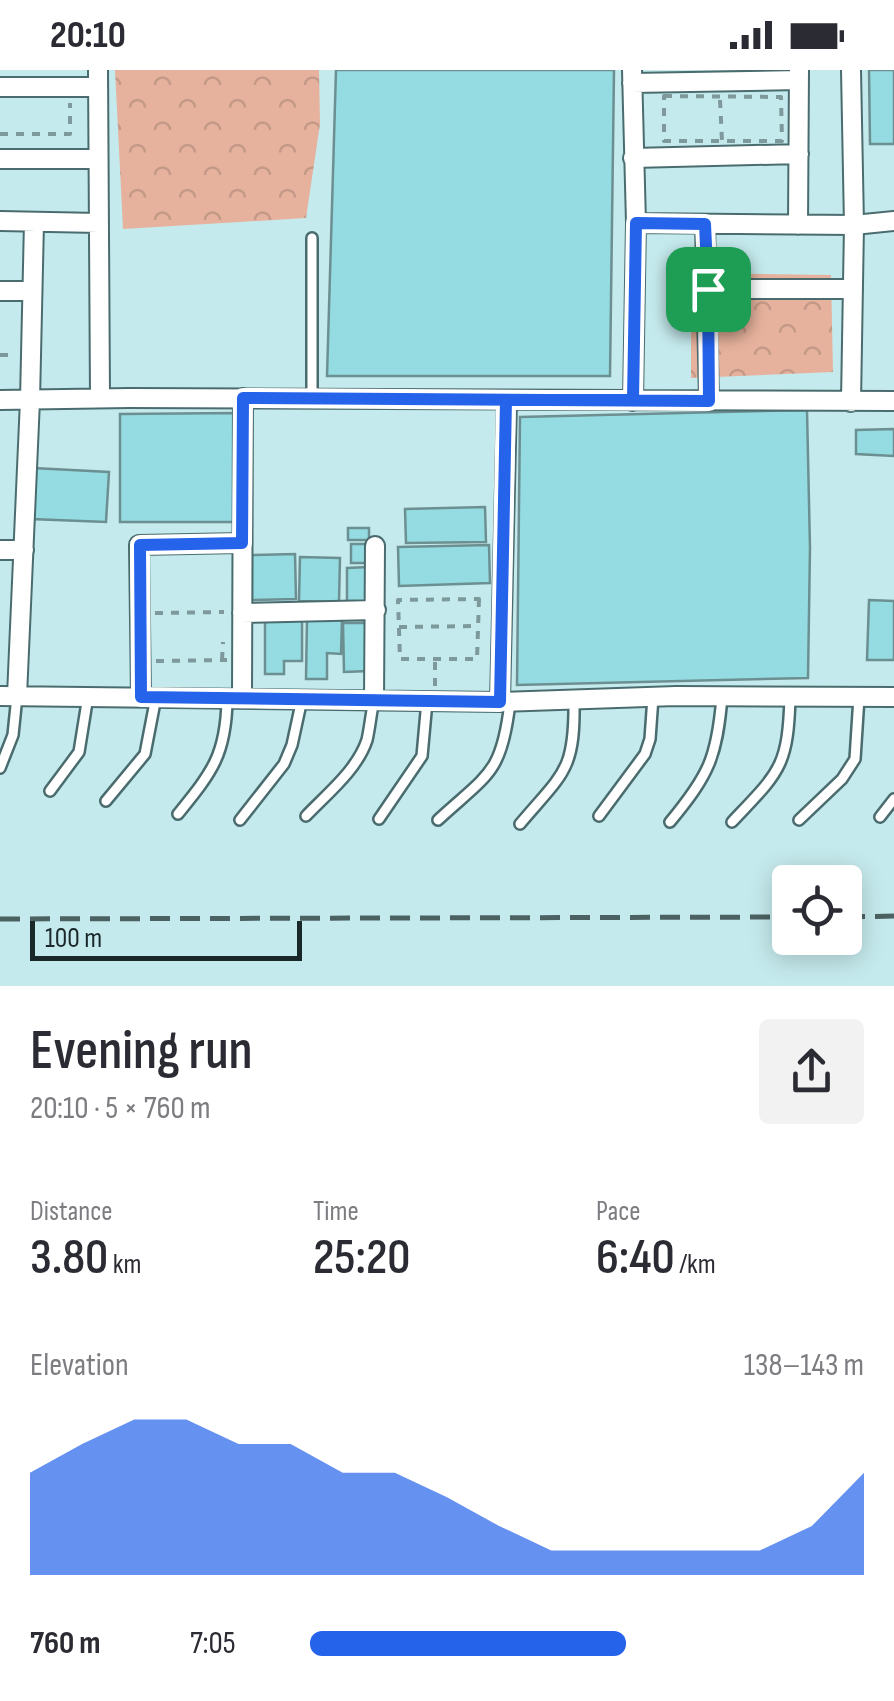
<!DOCTYPE html>
<html lang="en">
<head>
<meta charset="utf-8">
<style>
  :root { --surface:#fff; --page:#f2f2f3; --text:#2b2b33; --muted:#7c7c81; --accent:#2563eb }
  body { margin:0; font-family:"Sofia Sans Condensed",sans-serif; background:var(--page); color:var(--text); height:100vh; display:flex; flex-direction:column; font-size:38px; white-space:nowrap }
  * { box-sizing:border-box; margin:0 }
  p { font-size:32px; color:var(--muted) }
  .icon { flex:none; width:55px; height:55px; fill:none; stroke:currentColor; stroke-width:2; stroke-linecap:round; stroke-linejoin:round }
  .map { position:relative; height:916px; overflow:hidden }
  .sheet { display:flex; flex-direction:column; background:var(--surface); flex:1 }
  .sheet>* { flex:none }
  .fabs { position:absolute; left:772px; top:795px; display:grid; gap:20px }
  .fabs a { display:grid; place-items:center; width:90px; height:90px; border-radius:10px; background:var(--surface); box-shadow:0 5px 25px #0003; font-size:50px }
  .scale { position:absolute; left:30px; bottom:25px; width:272px; box-sizing:border-box; padding-left:10px; border:5px solid #1a2829; border-top:0; font-size:28px; line-height:35px; white-space:nowrap; color:#1a2829; -webkit-text-stroke:8px #c5eaed; paint-order:stroke }
  .pin { position:absolute; display:grid; place-items:center; width:85px; height:85px; color:#fff; margin:-42px; border-radius:20px; box-shadow:0 5px 15px #0006 }
  .round { display:grid; place-items:center; flex:none; width:105px; height:105px; border-radius:10px; background:var(--page) }
  .overview { display:flex; align-items:center; justify-content:space-between; height:170px; padding:0 30px }
  h1 { font-size:55px; font-weight:600; line-height:75px }
  .metrics { display:grid; grid-template-columns:repeat(3,1fr); gap:15px; height:170px; padding:10px 30px }
  .metrics div { display:grid; align-content:center }
  .metrics b { font-size:50px; font-weight:600 }
  .metrics small { font-size:28px; font-weight:400 }
  .metrics p { font-size:28px }
  .chart { height:280px; padding:20px 30px }
  .chart p { display:flex; justify-content:space-between }
  .chart svg { width:100%; height:180px; margin-top:10px; fill:var(--accent); opacity:.7 }
  ul { padding:0 30px; list-style:none; font-size:32px }
  li { display:grid; grid-template-columns:160px 120px 1fr; align-items:center; height:75px }
  li i { height:25px; border-radius:12px; background:var(--accent) }
  .status { display:flex; justify-content:space-between; align-items:center; height:70px; padding:0 50px; background:var(--surface); direction:ltr }
  .status svg { height:28px; fill:currentColor }
  .map>svg:first-child { display:block }
  .park { fill:url(#park-crowns) }
  .building { fill:#94dce1; stroke:#6c8f92; stroke-width:2.5 }
  .lines { fill:none; stroke-linecap:round; stroke-linejoin:round }
  .service-casing { stroke:#4b6c6f; stroke-width:14 }
  .minor-casing { stroke:#4b6c6f; stroke-width:22 }
  .path { stroke:#7e999b; stroke-width:4; stroke-dasharray:8 8; stroke-linecap:butt }
  .service { stroke:#fff; stroke-width:9 }
  .minor { stroke:#fff; stroke-width:18 }
  .rail { stroke:#4c6162; stroke-width:5; stroke-dasharray:20 10; stroke-linecap:butt }
  .route-casing { stroke:#fff; stroke-width:20 }
  .route { stroke:#2563eb; stroke-width:12 }
</style>
</head>
<body>
<div class="status"><b>20:10</b><svg viewBox="0 0 49 12"><path d="M0 12V9h3v3zM5 12V6h3v6zM10 12V3h3v9zM15 12V0h3v12zM26 1h20v11H26zM47 4h2v5h-2z"/></svg></div>
<div class="map">
<svg width="894" height="916" viewBox="0 0 894 916">
  <defs>
    <pattern id="park-crowns" width="20" height="18" patternUnits="userSpaceOnUse" patternTransform="scale(2.5)"><rect width="20" height="18" fill="#e6b29d"/><path d="M2 6a3 3 0 1 1 6 0M12 15a3 3 0 1 1 6 0" fill="none" stroke="#c59987"/></pattern>
  </defs>
  <rect width="100%" height="100%" fill="#c5eaed"/>
  <!-- park -->
  <path class="park" d="M115 0H319L320 54 306 148 123 159Z
    M691 203 831 205 833 302 691 308Z"/>
  <!-- building -->
  <path class="building" d="M336 0H614L610 306H327Z
    M869 0H894V74H870Z
    M807 340 810 478 808 608 517 615 520 347Z
    M237 343 238 452H120V344Z
    M894 359V386L856 384V360Z
    M33 398 109 402 106 452 31 449Z
    M485 437 486 472 406 473 405 439Z
    M348 458H369V470H348Z
    M351 474H369L370 493H351Z
    M489 475 490 513 399 516 398 477Z
    M295 484 296 529 252 530V485Z
    M300 487 340 488 339 532 299 531Z
    M368 497 369 534H347V498Z
    M869 530 894 531V590H867Z
    M265 544H302V591H284V604H265Z
    M307 549 342 550 341 584 327 583V609H306Z
    M343 553H368L369 601 344 602Z"/>
  <g class="lines">
    <defs>
      <path id="service" d="M312 168V329
        M0 698 13 665 17 626
        M50 721 79 682 88 626
        M106 731 145 684 156 627
        M178 744C212 702 226 685 227 630
        M306 746C328 723 357 700 367 670 370 657 371 643 374 630
        M599 746 645 684 650 669 653 627
        M880 747 894 729
        M379 749 422 686 427 631
        M240 750 284 694 292 675 302 629
        M438 750C488 704 502 704 510 632
        M799 750 842 709 855 689 859 627
        M670 752C709 705 717 687 722 627
        M732 752C779 702 788 698 790 627
        M520 754C564 702 575 701 574 630"/>
      <path id="minor" d="M98 0 100 328
        M632 0 636 153 633 331
        M632 13 799 10
        M0 17H98
        M633 88 799 84
        M0 89H98
        M0 151 99 153
        M636 153 854 155 894 151
        M705 154 709 331
        M798 155 799 0
        M708 219H853
        M0 221H32
        M0 330 129 328 894 331
        M851 332 854 155 851 0
        M0 480H24
        M242 543 376 540
        M0 626 500 632 676 626 894 627
        M17 626 30 330 34 152
        M141 627 139 475 242 473
        M242 628 243 328
        M374 630 375 476
        M500 632 507 330"/>
    </defs>
    <!-- service casing -->
    <use href="#service" class="service-casing"/>
    <!-- minor casing -->
    <use href="#minor" class="minor-casing"/>
    <!-- path -->
    <path class="path" d="M664 26 781 27 782 71H664Z
      M720 30 722 71
      M0 64H70V33
      M0 285H15
      M479 529 477 589H400L398 530Z
      M155 543 224 542
      M399 557 478 556
      M222 590 223 572
      M156 591 227 590
      M435 616V591"/>
    <!-- service -->
    <use href="#service" class="service"/>
    <!-- minor -->
    <use href="#minor" class="minor"/>
    <!-- rail -->
    <path class="rail" d="M845 847 894 846
      M0 849 790 847"/>
  </g>
  <g class="lines">
    <defs>
      <path id="route" d="M708 219 709 331 243 328 242 473 140 475 141 627 500 632 506 330H633L636 153 705 154 708 219"/>
    </defs>
    <!-- route casing -->
    <use href="#route" class="route-casing"/>
    <!-- route -->
    <use href="#route" class="route"/>
  </g>
</svg>
<div class="fabs">
<a><svg class="icon" aria-label="locate" viewBox="0 0 24 24"><circle cx="12" cy="12" r="6"/><path d="M12 2v4M12 18v4M2 12h4M18 12h4"/></svg></a>
</div>
<div class="scale">100 m</div>
<div class="pin" style="left:708px;top:219px;background:#1e9e55"><svg class="icon" aria-label="arrive" viewBox="0 0 24 24"><path d="M6 21V4h12l-3 4 3 4H6"/></svg></div>
</div>
<section class="sheet">
<div class="overview"><div><h1>Evening run</h1><p>20:10 · 5 × 760 m</p></div><a class="round"><svg class="icon" aria-label="share" viewBox="0 0 24 24"><path d="M12 15V3M7 8l5-5 5 5M5 13v7h14v-7"/></svg></a></div>
<div class="metrics">
<div><p>Distance</p><b>3.80<small> km</small></b></div>
<div><p>Time</p><b>25:20</b></div>
<div><p>Pace</p><b>6:40<small> /km</small></b></div>
</div>
<div class="chart"><p><span>Elevation</span>138–143 m</p>
<svg viewBox="0 0 160 44" preserveAspectRatio="none"><path d="M0 44V19L10 12L20 6L30 6L40 12L50 12L60 19L70 19L80 25L90 32L100 38L110 38L120 38L130 38L140 38L150 32L160 19V44z"/></svg>
</div>
<ul>
<li><b>760 m</b>7:05<i style="width:57%"></i></li>
</ul>
</section>
</body>
</html>
